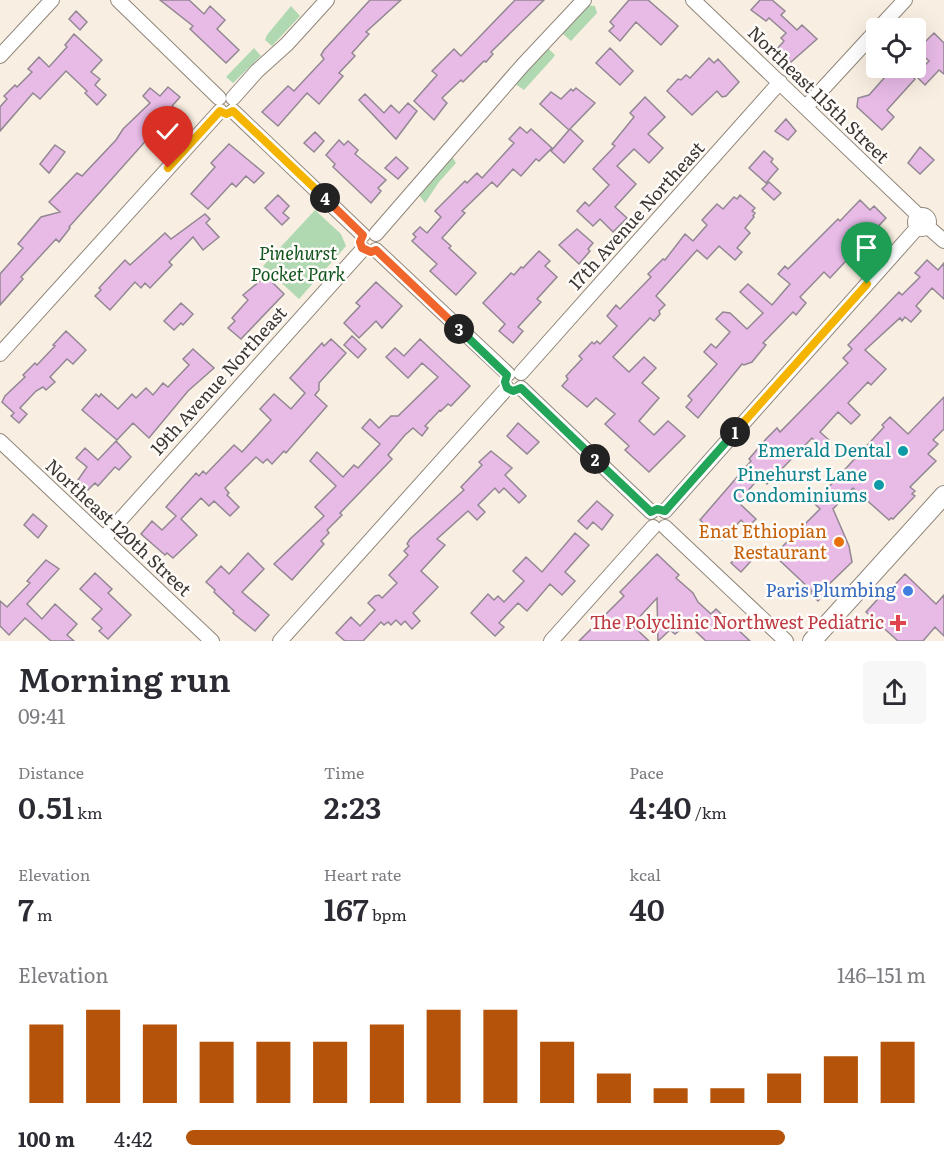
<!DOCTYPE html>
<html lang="en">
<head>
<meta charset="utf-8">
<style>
  :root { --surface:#fff; --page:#f7f7f7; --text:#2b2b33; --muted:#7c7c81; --accent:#b45309 }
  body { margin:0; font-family:Literata,serif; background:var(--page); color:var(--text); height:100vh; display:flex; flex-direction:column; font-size:22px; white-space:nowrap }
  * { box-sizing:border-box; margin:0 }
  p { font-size:20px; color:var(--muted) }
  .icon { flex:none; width:33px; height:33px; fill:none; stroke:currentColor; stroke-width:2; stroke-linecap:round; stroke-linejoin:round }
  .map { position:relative; height:641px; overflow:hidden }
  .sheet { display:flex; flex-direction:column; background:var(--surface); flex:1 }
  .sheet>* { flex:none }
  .fabs { position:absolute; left:866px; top:18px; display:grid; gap:12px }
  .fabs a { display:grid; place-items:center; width:60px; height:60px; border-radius:6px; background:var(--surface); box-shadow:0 6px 24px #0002; font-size:30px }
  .pin { position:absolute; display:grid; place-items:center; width:51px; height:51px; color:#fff; margin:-62px -26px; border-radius:50% 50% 50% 0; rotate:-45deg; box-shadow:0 0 6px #0007 }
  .pin .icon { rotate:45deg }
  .km { position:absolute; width:30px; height:30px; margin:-15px; border-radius:50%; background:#222; color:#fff; font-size:16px; line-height:30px; text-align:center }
  .round { display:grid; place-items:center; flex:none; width:63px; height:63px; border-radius:6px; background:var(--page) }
  .headline { display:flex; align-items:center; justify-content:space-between; height:102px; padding:0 18px }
  h1 { font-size:33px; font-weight:600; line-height:45px }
  .stats { display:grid; grid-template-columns:repeat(3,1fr); gap:9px; height:102px; padding:6px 18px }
  .stats div { display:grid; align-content:center }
  .stats b { font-size:30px; font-weight:600 }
  .stats small { font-size:16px; font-weight:400 }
  .stats p { font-size:16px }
  .chart { height:168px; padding:12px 18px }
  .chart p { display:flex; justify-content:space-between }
  .chart svg { width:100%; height:108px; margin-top:6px; stroke:var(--accent); stroke-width:6 }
  ul { padding:0 18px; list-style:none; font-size:20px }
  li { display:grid; grid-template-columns:96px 72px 1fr; align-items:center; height:45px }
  li i { height:15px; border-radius:8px; background:var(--accent) }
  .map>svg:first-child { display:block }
  .green { fill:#b0d9b2 }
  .building { fill:#e8bbe7; stroke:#928792; stroke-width:1.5 }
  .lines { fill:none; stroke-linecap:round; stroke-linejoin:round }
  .street-casing { stroke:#90867a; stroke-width:16 }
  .secondary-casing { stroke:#90867a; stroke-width:20 }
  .street { stroke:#fff; stroke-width:14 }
  .secondary { stroke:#fff; stroke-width:18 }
  .split-1-casing { stroke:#fff; stroke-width:12 }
  .split-2-casing { stroke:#fff; stroke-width:12 }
  .split-3-casing { stroke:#fff; stroke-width:12 }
  .split-4-casing { stroke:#fff; stroke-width:12 }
  .split-5-casing { stroke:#fff; stroke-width:12 }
  .split-1 { stroke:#f5b400; stroke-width:8 }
  .split-2 { stroke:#22a559; stroke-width:8 }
  .split-3 { stroke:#22a559; stroke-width:8 }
  .split-4 { stroke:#f0652b; stroke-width:8 }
  .split-5 { stroke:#f5b400; stroke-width:8 }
  .culture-dot { fill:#0f9aa8; stroke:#fffcfa; stroke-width:2 }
  .food-dot { fill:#e8710a; stroke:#fffcfa; stroke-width:2 }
  .shop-dot { fill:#3f7fe0; stroke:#fffcfa; stroke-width:2 }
  .health-dot { fill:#e0444e; stroke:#fffcfa; stroke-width:2 }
  .labels { text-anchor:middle; stroke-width:5; stroke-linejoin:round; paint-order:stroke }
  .street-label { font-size:18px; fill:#3b3732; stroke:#fffcfa }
  .park-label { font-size:18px; font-style:italic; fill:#11551f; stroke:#fffcfa }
  .culture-label { font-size:18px; fill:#0d838f; stroke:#fffcfa; text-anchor:end }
  .food-label { font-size:18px; fill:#c56008; stroke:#fffcfa; text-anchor:end }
  .shop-label { font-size:18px; fill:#366cbe; stroke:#fffcfa; text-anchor:end }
  .health-label { font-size:18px; fill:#be3a42; stroke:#fffcfa; text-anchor:end }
</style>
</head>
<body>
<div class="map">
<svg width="944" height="641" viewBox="0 0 944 641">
  <rect width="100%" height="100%" fill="#f8eee1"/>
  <!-- green -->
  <path class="green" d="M587 5 595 6 597 13 571 41 563 34V31Z
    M291 6 300 16 272 46 265 40 267 35Z
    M254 48 261 56 233 83 226 77Z
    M548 48 555 55 553 58 524 90 514 83Z
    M452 156 456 163 439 182 425 203 419 195 422 189Z
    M315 210 341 234 346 246 299 299 263 266Z"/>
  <!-- building -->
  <path class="building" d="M160 0H189L204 14 210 6 225 20 217 29 239 50 226 63 190 29 193 26Z
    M370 0H401L366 32 369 34 352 53 355 56 339 73 343 76 319 104 307 93 278 126 262 112 288 86 294 91 324 59 321 55 324 50Z
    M515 0H544L491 52 493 54 486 62 484 61 463 82 461 80 442 98 447 103 434 120 414 101 437 75 432 71 454 49 461 56Z
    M629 0H648L678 26 661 45 636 22 620 41 609 31 614 26 610 22Z
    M760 0H772L785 11 781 15 797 30 802 25 817 39 791 62 777 49 784 41 781 38 786 33 769 18 766 21 751 10Z
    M76 11 87 22 80 30 69 19Z
    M934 33 944 43V74L939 70 925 85 915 75 929 61 917 50Z
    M74 34 102 60 91 72 100 79 95 85 106 95 97 105 85 93 87 91 66 71 40 99 33 93 0 131V107L7 99 4 96 15 85 17 87 32 72 28 69 39 57 49 67 67 47 65 45Z
    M610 48 633 71 620 85 596 63Z
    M709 58 714 63 718 59 739 82 726 96 722 97 717 91 692 115 667 91 678 79 681 80 686 75 690 78Z
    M893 68H903L915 79 887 110 894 117 882 130 857 107 858 98 869 95Z
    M168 87 180 97 172 106 175 108 69 227 70 228 59 242 56 239 21 277 23 279 0 305V274L23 248 18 244 41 217 60 212 49 202 77 173 82 176 116 140 123 129 150 103 143 96 150 88 160 96Z
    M576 88 595 103 570 129 583 141 564 163 551 151 569 130 540 104 551 92 561 99 571 89 573 91Z
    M365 94 384 113 391 105 399 113 408 103 417 111 396 139 359 100Z
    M645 97 665 117 648 134 663 148 649 163 634 149 617 166 636 184 615 207 627 218 613 232 600 219 593 226 577 211 585 202 589 206 609 185 593 169 615 146 612 144 634 117 630 113Z
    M786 119 796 131 788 140 775 131Z
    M520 127 527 133 531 129 552 148 539 161 536 159 521 176 513 169 497 187 492 182 462 211 465 213 442 238 451 246 449 248 476 273 456 295 430 271 437 264 412 241 416 237 413 234 420 227 427 233 441 217 435 211 465 181 467 183 477 173 482 178 514 143 509 139Z
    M315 132 324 141 314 152 304 143Z
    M339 140 344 145 348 141 358 150 355 154 386 180 378 188 381 191 371 203 333 167 335 164 326 155Z
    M229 144 264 173 254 183 246 176 236 187 232 183 208 209 191 194 215 167 211 163Z
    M55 145 65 152 49 173 40 164Z
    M920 147 934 160 920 174 908 163Z
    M764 151 773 159 771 162 778 169 766 183 749 168Z
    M396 157 408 168 398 179 385 168Z
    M769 182 781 193 774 200 762 189Z
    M278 195 289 206 283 213 289 218 282 225 265 208Z
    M740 195 755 208 752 211 755 213 753 216 754 217 745 228 750 233 737 248 742 252 735 260 719 246 707 259 697 250 656 296 665 305 659 311 660 314 654 321 650 318 613 357 629 372 644 357 656 368 642 383 659 398 639 421 654 435 668 421 685 436 649 472 625 450 629 446 605 424 615 414 596 398 587 407 562 386 568 379 566 376 582 359 579 356 592 342 594 344 597 341 600 344 617 326 607 316 616 305 620 309 651 277 648 274 663 259 665 260 685 234 693 241 707 225 702 220 717 204 723 209 734 197 737 199Z
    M860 200 870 210 874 206 886 218 830 278 824 272 800 297 806 303 796 315 793 312 763 343 766 345 752 362 744 365 742 364 698 418 686 407 692 400 688 396 717 364 704 352 711 344 716 348 730 332 716 319 723 312 730 313 747 329 763 313 740 292 748 284 772 305 790 284 778 274 785 266 788 269 838 219 840 221Z
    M205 214 210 219 206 223 219 237 203 250 193 237 169 262 172 265 150 288 145 283 141 288 135 282 110 310 95 296 101 290 99 288 125 260 130 265 165 233 171 239Z
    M577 229 593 243 588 249 590 251 579 264 559 245Z
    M539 251 550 261 545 266 557 277 537 299 541 302 518 327 523 331 513 343 499 331 505 324 483 303 511 273 514 275 521 267 523 268Z
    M927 260 938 270 944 263V299L932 288 916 306 921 311 911 322 905 317 902 321 900 318 865 350 886 369 871 385 868 382 848 403 860 415 851 424 838 412 820 432 829 440 822 448 812 438 767 484 760 477 738 502 756 519 748 527 741 520 722 540 700 520 751 461 749 459 766 439 777 428 780 432 848 363 843 358 852 349 848 345 899 292 902 295 920 277 915 273Z
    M266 276 284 294 241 339 228 328 235 321 232 318 248 300 243 295Z
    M376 282 402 306 382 328 376 321 359 338 344 323 360 306 356 303Z
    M181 303 193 314 183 325 181 323 174 330 164 321Z
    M66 331 86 350 73 364 67 359 50 377 55 382 46 390 43 387 36 391 20 408 27 414 19 423 11 416 14 413 2 402 5 396 25 377 23 375 35 363 37 365 55 346 53 345Z
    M352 336 366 349 358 358 344 345Z
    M331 339 346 353 319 383V390L315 395 327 406 286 453 284 451 272 464 267 459 263 463 256 457 225 488 229 493 227 495 239 507 230 516 214 501 209 506 201 498 181 519 197 535 173 558 167 553 165 555 141 534 152 521 162 530 176 516 166 507 196 473 199 476 203 471 206 474 234 445 242 452 271 420 260 409 274 394 291 409 305 393 290 378 322 343 324 346Z
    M420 339 470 386 451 406 448 404 441 411 440 410 425 426 428 428 422 436 413 428 405 435 388 455 392 459 340 513 342 515 327 530 329 533 321 541 324 544 292 580 274 564 324 516 315 507 336 486 310 461 317 452 343 477 354 465 358 468 380 444 362 428 370 419 379 428 391 416H398L438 377 422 363 408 378 386 357 395 348 404 356Z
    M193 349 214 368 188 391 149 438 133 423 117 440 82 410 96 394 99 397 101 394 118 409 132 394 136 398 146 388 153 395 163 383 168 387 189 365 183 359Z
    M944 397V429L933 440 938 444 928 454 936 461 910 487 915 491 912 494 915 496 893 519 891 518 889 520 853 488 833 509 849 546 852 562 822 591 825 593 818 601 810 593 812 591 774 555 820 509 814 503 884 427 882 425 890 417 908 434Z
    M518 423 539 442 527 454 507 436Z
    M116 441 131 457 119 470 115 467 98 486 95 483 88 490 78 480 87 467 76 458 85 448 98 460Z
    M491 451 512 468 505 475 526 496 519 503 504 488 499 493 495 488 478 505 485 512 477 520 468 511 437 539 445 545 421 571 438 587 413 613 420 621 412 629 405 621 401 625 396 620 391 625 388 622 384 625 381 622 363 641H345L336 633 351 617 360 626 375 610 368 603 375 596 379 595 382 598 397 583 389 575 408 555 404 551 409 546 407 544 410 539 464 490 461 487 482 465 479 462Z
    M597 501 613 515 602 530 593 522 587 529 578 521Z
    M33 514 47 526 38 538 24 525Z
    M575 533 589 545 565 572 575 581 562 595 550 584 527 611 518 603 499 623 504 627 495 636 471 613 488 594 494 600 498 596 504 602 524 581 513 571 526 557 542 572Z
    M742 551 751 561 741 572 731 563Z
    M248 553 264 569 242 592 269 615 255 631 233 613 234 611 214 592 215 590 206 582 221 566 229 574Z
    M657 554 679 575 676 578 693 593 698 602 711 614 716 609 750 641H706L688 624 675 634 670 630 658 641 657 598 632 625 649 641H579L624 596 620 592Z
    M46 560 59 569 27 604 42 619 55 604 77 624 67 635 74 641H51L25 618 9 635 0 626V601L7 607 30 583 27 581Z
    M95 573 112 589 108 593 131 615 108 639 99 631 102 628 92 619 102 609 80 589Z
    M905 574 936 604 944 595V636L935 627 923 641H898L866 612 886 590 888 592Z"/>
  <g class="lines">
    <defs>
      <path id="street" d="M118 0 219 98
        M693 0 919 216
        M879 28 905 0
        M0 56 52 0
        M233 98 257 71 287 44 327 0
        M806 107 876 31
        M233 111 363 235
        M915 222a7 7 0 1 1 14 0a7 7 0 1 1-14 0Z
        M928 227 944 241
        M376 234 522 66 584 0
        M376 250 508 374
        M0 354 220 111
        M521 373 780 82
        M521 388 651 512
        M0 441 212 641
        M665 511 917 228
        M665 527 786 641
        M104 538 363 249
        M280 641 507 388
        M551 641 653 527"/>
      <path id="secondary" d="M812 641 944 495"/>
    </defs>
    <!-- street casing -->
    <use href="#street" class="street-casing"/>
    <!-- secondary casing -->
    <use href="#secondary" class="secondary-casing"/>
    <!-- street -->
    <use href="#street" class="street"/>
    <!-- secondary -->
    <use href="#secondary" class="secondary"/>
  </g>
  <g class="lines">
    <defs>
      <path id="split-1" d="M735 432 867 284"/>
      <path id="split-2" d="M595 459 651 512 657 509 665 511 735 432"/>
      <path id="split-3" d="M459 329 507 375 505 382 507 388 513 391 521 388 595 459"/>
      <path id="split-4" d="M325 198 363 235 360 242 362 248 371 252 376 250 459 329"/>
      <path id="split-5" d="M168 168 220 111 226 114 233 111 325 198"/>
    </defs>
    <!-- split-1 casing -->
    <use href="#split-1" class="split-1-casing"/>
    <!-- split-2 casing -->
    <use href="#split-2" class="split-2-casing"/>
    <!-- split-3 casing -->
    <use href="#split-3" class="split-3-casing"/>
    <!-- split-4 casing -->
    <use href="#split-4" class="split-4-casing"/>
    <!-- split-5 casing -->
    <use href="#split-5" class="split-5-casing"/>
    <!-- split-1 -->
    <use href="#split-1" class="split-1"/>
    <!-- split-2 -->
    <use href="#split-2" class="split-2"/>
    <!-- split-3 -->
    <use href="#split-3" class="split-3"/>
    <!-- split-4 -->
    <use href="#split-4" class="split-4"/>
    <!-- split-5 -->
    <use href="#split-5" class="split-5"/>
  </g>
  <!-- markers -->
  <g class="culture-dot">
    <circle cx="903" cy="451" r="6"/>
    <circle cx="879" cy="485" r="6"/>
  </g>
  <circle class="food-dot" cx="839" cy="542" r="6"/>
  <circle class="shop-dot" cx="908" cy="591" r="6"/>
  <path class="health-dot" d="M895 614h6v6h6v6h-6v6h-6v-6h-6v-6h6z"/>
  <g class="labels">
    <!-- street labels -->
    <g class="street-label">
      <text transform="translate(818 95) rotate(44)" y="6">Northeast 115th Street</text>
      <text transform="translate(637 216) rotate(-48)" y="6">17th Avenue Northeast</text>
      <text transform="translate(219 381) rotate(-48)" y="6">19th Avenue Northeast</text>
      <text transform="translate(118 528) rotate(43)" y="6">Northeast 120th Street</text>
    </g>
    <!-- park labels -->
    <g class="park-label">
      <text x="298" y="260">Pinehurst<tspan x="298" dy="21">Pocket Park</tspan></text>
    </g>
    <!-- culture labels -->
    <g class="culture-label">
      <text x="891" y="457">Emerald Dental</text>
      <text x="867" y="481">Pinehurst Lane<tspan x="867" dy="21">Condominiums</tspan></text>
    </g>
    <!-- food labels -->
    <g class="food-label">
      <text x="827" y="538">Enat Ethiopian<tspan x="827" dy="21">Restaurant</tspan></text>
    </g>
    <!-- shop labels -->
    <g class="shop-label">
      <text x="896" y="597">Paris Plumbing</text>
    </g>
    <!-- health labels -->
    <g class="health-label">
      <text x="884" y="629">The Polyclinic Northwest Pediatric</text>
    </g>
  </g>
</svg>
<div class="fabs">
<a><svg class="icon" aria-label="locate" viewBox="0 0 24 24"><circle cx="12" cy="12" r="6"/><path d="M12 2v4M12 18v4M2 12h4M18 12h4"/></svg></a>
</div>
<div class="pin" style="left:867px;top:284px;background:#1e9e55"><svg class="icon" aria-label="arrive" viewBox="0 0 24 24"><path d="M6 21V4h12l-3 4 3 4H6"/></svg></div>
<div class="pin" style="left:168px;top:168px;background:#d93025"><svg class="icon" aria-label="check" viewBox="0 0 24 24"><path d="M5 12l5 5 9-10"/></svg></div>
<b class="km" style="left:735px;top:432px">1</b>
<b class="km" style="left:595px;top:459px">2</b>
<b class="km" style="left:459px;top:329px">3</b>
<b class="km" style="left:325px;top:198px">4</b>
</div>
<section class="sheet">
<div class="headline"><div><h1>Morning run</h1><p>09:41</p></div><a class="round"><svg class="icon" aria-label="share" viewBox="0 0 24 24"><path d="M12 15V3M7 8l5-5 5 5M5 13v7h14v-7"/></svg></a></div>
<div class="stats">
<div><p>Distance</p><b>0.51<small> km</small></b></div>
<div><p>Time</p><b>2:23</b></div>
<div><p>Pace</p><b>4:40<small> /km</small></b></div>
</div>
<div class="stats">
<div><p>Elevation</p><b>7<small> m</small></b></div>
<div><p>Heart rate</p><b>167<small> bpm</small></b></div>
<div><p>kcal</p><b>40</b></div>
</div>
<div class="chart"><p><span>Elevation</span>146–151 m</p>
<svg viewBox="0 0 160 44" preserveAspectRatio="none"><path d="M5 44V12M15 44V6M25 44V12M35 44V19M45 44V19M55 44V19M65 44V12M75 44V6M85 44V6M95 44V19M105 44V32M115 44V38M125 44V38M135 44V32M145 44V25M155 44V19"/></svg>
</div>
<ul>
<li><b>100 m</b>4:42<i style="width:81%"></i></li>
</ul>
</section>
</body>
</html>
